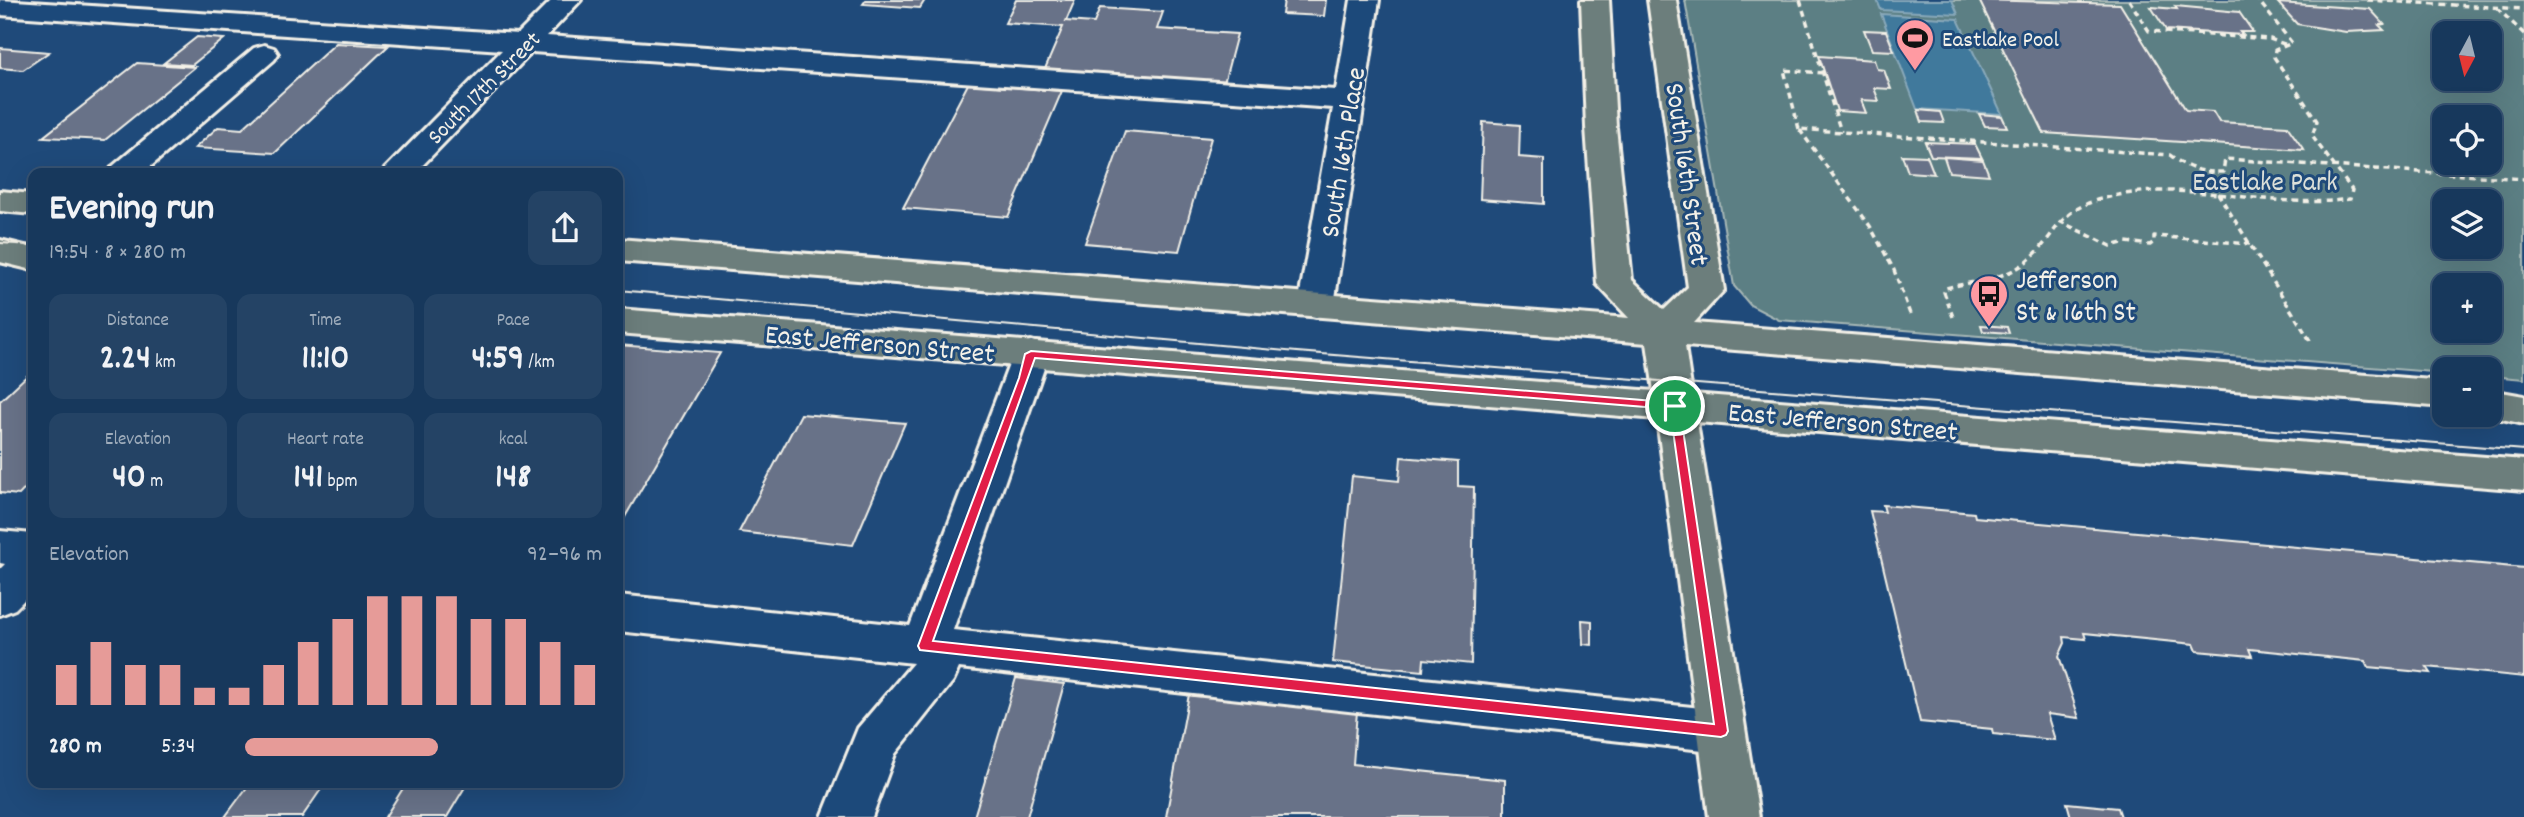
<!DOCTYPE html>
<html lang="en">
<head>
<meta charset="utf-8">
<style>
  :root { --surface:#17385c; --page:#244365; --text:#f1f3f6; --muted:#9eacbb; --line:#365272; --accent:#e69b98 }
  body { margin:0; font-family:Dekko,sans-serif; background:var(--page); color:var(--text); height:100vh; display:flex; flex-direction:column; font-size:26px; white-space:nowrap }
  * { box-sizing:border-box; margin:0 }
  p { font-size:23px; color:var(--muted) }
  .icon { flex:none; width:38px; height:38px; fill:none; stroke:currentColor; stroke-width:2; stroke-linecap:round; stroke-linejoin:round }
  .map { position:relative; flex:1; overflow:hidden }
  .drawer { position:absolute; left:28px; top:168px; width:595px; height:620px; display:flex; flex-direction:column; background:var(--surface); border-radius:14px; box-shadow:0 7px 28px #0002,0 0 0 2px var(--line) }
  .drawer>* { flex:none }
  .needle { width:46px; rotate:187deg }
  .fabs { position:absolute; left:2432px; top:21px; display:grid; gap:14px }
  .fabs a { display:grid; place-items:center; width:70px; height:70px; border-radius:14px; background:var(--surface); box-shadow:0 7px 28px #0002,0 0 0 2px var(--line); font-size:35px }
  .pin { position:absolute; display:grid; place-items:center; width:60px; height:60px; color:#fff; margin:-30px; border:4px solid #fff; border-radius:50%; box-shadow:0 2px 7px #0007 }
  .round { display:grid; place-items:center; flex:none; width:74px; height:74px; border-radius:14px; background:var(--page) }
  .head { display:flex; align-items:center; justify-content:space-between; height:119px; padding:0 21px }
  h1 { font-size:38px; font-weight:800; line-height:52px }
  .metrics { display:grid; grid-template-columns:repeat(3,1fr); gap:10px; height:119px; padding:7px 21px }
  .metrics div { display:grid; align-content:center; border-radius:14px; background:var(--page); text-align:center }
  .metrics b { font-size:35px; font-weight:800 }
  .metrics small { font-size:19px; font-weight:400 }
  .metrics p { font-size:19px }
  .chart { height:196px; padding:14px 21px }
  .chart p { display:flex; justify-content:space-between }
  .chart svg { width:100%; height:126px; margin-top:7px; stroke:var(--accent); stroke-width:6 }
  ul { padding:0 21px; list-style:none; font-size:23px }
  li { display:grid; grid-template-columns:112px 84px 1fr; align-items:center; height:52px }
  li i { height:18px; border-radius:9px; background:var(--accent) }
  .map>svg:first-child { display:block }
  .green { fill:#5b7f84; stroke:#a8b8b6; stroke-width:2; fill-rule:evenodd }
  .water { fill:#41799c; stroke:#89a9ba; stroke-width:2 }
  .building { fill:#687288; stroke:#f4f1e8; stroke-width:2 }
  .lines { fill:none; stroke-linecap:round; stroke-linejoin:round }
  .minor-casing { stroke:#f4f1e8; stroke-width:6 }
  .major-casing { stroke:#f4f1e8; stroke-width:6 }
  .path { stroke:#f4f1e8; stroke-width:3.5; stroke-dasharray:6 4.5; stroke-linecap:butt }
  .minor { fill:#1f4a7a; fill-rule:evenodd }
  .major { fill:#6c7e7c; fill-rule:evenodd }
  .tram { stroke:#f4f1e8; stroke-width:2 }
  .route { fill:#e11d48; stroke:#fff; stroke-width:2; fill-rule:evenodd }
  .labels { text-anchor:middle; stroke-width:6; stroke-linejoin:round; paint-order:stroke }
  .far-poi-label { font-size:23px; fill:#f4f1e8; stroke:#1f4a7a; text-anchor:start }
  .far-street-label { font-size:23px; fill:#f4f1e8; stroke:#1f4a7a }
  .street-label { font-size:28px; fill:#f4f1e8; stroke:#1f4a7a }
  .park-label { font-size:28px; fill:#dde0d9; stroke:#1f4a7a }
  .poi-label { font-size:28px; fill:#f4f1e8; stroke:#1f4a7a; text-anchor:start }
</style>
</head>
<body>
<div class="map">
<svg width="2524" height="817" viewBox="0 0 2524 817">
  <rect width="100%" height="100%" fill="#1f4a7a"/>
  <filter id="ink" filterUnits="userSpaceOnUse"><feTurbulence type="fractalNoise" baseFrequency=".0143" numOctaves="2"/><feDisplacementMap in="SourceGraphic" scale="14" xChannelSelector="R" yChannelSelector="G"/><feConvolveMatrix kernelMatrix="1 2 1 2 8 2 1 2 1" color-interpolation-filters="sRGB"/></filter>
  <g filter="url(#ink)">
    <!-- green -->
    <path class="green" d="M1685 0H2524V379L2490 376V369H2445V373L1779 320 1750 305 1734 286ZM2445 33H2490V79H2445ZM2445 117H2490V163H2445ZM2445 201H2490V247H2445ZM2445 285H2490V331H2445Z"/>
    <!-- water -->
    <path class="water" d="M1877 0H1952L1958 14 1881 10Z
      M1881 14 1958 19 2002 114 1917 109Z"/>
    <!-- building -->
    <path class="building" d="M866 0H925L920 8 863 4Z
      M1016 0H1075L1066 21 1094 23 1100 8 1163 12 1157 29 1237 34 1224 83 1044 71 1063 27 1005 23Z
      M1284 0H1326L1324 16 1282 14Z
      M1979 0 2120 4 2186 110 2213 112 2219 122 2287 126 2304 150 2044 133Z
      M2278 3 2370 9 2384 24 2379 25 2384 30 2346 32 2297 24Z
      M2175 6 2239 12 2253 32H2240L2243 35 2166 30 2151 7 2177 9Z
      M1864 30 1886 31 1894 51 1872 50Z
      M197 37 224 39 192 65 164 63Z
      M336 43 388 46 275 153 195 148 218 127 242 129Z
      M0 48 49 52 23 70 0 68Z
      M1819 56 1874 60 1877 69 1884 70 1891 89 1874 88 1879 101 1861 100 1866 113 1837 111Z
      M137 63 195 67 105 140 43 137Z
      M968 84 1062 91 1008 217 903 208Z
      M1918 110 1940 112 1944 123 1922 122Z
      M1979 114 2002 116 2007 127 1985 126Z
      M1483 122 1520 125 1519 157 1544 159V204L1480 199Z
      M1125 131 1211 138 1179 251 1085 243Z
      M1925 142 1975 144 1982 158 1931 156Z
      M1902 155 1927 156 1934 174 1908 172Z
      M1944 157 1983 160 1989 175 1949 172Z
      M1981 325 2007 327 2009 333 1983 331Z
      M618 345 720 353 618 529Z
      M33 370V480L19 495 0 493V401Z
      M801 414 905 423 853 545 739 532Z
      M1401 457 1458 462V486L1474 487 1471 664 1424 659 1423 671 1333 662 1352 476 1399 481Z
      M1883 505 1974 513 1975 517 2524 568V677L2427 667 2431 673 2368 667 2365 661 2249 649 2252 656 2197 651 2194 644 2084 633 2086 639 2064 637 2065 643 2059 656 2079 718 2047 714 2055 740 1993 734 1992 729 1920 722 1870 511 1885 512Z
      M1582 620 1592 621V645L1583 644Z
      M1016 678 1064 684 1027 817H974Z
      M1189 694 1357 711 1353 764 1505 780V817H1166Z
      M251 782H326L302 817H225Z
      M407 782H468L447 817H385Z
      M2067 803 2118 808 2121 817H2071Z"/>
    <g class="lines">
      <defs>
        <path id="minor" d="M0 0 518 34 552 0H581L547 36 1336 90 1351 0H1379L1334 305 1329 313 1316 317 1303 313 1298 305 1333 108 532 52 415 173H381L502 50 0 15Z
          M264 45 274 48 278 54 274 60 143 173H108L113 166 254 48Z
          M1031 341 1044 345 1049 354 953 630 1721 710 1738 716 1745 731 1738 746 1721 752 959 668 953 681 895 754 872 817H822L858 728 913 663 618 631V595L910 626 1013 354 1018 345Z
          M0 531 33 534V591L15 609 0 615V569L5 564 0 563Z"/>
        <path id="major" d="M1581 0H1609L1616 127 1632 280 1664 310 1688 287 1648 0H1676L1724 290 1694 323 2445 381V407L1685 346 1692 394 2524 460V490L1697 422 1759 817H1709L1657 419 618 333V309L1654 391 1647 343 618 261V239L1629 318 1597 284 1586 127Z
          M0 191 33 194V214L0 211Z
          M0 240 33 248V270L0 262Z
          M2490 390 2524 396V424L2484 415H2490Z"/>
      </defs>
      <!-- minor casing -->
      <use href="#minor" class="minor-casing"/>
      <!-- major casing -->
      <use href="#major" class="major-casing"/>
      <!-- path -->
      <path class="path" d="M1800 0 1841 132
        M2129 0 2149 31 2270 39 2287 45
        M2367 0 2524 9
        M2497 8 2524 34
        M1799 129 1784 70 1823 73
        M2209 174 2219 195 2311 342
        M2059 221 2111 246 2126 242 2150 245 2154 242V236L2250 244
        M1910 314 1894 270 1870 226 1799 129 2170 155C2186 168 2202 173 2223 172L2225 159 2524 179
        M1953 317 1944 292 1946 288C1973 281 2004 280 2026 262 2058 236 2054 212 2101 199 2184 176 2268 211 2350 199L2352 190 2312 136 2317 121 2274 57 2275 50 2292 43 2258 0"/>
      <!-- minor -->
      <use href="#minor" class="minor"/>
      <!-- major -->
      <use href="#major" class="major"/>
      <!-- tram -->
      <path class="tram" d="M0 243 33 245
        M618 290 1297 352 2524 450"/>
    </g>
  </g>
  <!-- route -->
  <path class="route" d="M1031 351 1679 403 1728 731 1726 735 1721 737 920 650 918 646 1019 378 1025 354ZM1035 358 1670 409 1714 724 933 641Z"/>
  <!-- icons -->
  <defs>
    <symbol id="stadium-pin" viewBox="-11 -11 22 30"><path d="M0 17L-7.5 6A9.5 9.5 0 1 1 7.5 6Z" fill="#ff9aa2" stroke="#1f4a7a"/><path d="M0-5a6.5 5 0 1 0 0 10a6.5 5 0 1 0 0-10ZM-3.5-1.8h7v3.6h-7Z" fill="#111"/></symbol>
    <symbol id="bus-pin" viewBox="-11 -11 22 30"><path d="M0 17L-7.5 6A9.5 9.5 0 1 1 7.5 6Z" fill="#ff9aa2" stroke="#1f4a7a"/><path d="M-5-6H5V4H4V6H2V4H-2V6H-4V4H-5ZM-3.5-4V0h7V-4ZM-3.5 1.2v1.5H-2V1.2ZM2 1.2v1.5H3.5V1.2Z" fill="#111"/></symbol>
  </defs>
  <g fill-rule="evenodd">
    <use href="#stadium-pin" x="1893" y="16" width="44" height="60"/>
    <use href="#bus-pin" x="1967" y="272" width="44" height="60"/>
  </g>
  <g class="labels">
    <!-- far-poi labels -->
    <g class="far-poi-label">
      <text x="1942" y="46">Eastlake Pool</text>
    </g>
    <!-- far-street labels -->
    <g class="far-street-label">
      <text transform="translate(483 87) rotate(-45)" y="8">South 17th Street</text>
    </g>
    <!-- street labels -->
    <g class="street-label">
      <text transform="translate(1341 152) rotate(-81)" y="10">South 16th Place</text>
      <text transform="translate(1689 174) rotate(82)" y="10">South 16th Street</text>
      <text transform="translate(880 342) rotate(5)" y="10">East Jefferson Street</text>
      <text transform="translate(1843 420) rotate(5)" y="10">East Jefferson Street</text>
    </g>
    <!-- park labels -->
    <g class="park-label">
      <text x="2265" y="190">Eastlake Park</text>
    </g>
    <!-- poi labels -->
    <g class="poi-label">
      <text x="2016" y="288">Jefferson<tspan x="2016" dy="32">St &amp; 16th St</tspan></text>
    </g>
  </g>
</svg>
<div class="fabs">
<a><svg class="needle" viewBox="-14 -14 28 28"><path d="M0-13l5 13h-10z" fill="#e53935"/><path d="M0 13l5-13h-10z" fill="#9eacbb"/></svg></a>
<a><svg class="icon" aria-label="locate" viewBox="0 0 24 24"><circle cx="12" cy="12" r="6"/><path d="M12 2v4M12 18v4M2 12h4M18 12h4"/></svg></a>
<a><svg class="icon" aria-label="layers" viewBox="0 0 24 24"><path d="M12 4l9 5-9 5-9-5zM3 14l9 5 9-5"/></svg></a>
<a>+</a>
<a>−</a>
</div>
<div class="pin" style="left:1675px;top:406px;background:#1e9e55"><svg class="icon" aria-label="arrive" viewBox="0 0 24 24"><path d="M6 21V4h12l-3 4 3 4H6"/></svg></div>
<section class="drawer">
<div class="head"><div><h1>Evening run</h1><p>19:54 · 8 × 280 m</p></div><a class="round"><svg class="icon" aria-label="share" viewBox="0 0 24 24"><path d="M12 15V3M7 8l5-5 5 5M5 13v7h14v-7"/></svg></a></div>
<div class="metrics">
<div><p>Distance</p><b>2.24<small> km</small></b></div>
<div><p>Time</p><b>11:10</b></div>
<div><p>Pace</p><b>4:59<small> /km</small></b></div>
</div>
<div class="metrics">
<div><p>Elevation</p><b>40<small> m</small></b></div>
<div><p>Heart rate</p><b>141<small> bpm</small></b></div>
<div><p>kcal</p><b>148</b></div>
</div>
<div class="chart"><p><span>Elevation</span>92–96 m</p>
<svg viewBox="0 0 160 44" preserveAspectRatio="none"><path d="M5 44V30M15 44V22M25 44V30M35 44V30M45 44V38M55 44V38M65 44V30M75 44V22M85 44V14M95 44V6M105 44V6M115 44V6M125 44V14M135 44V14M145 44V22M155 44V30"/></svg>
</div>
<ul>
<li><b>280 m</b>5:34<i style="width:54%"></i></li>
</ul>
</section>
</div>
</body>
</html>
